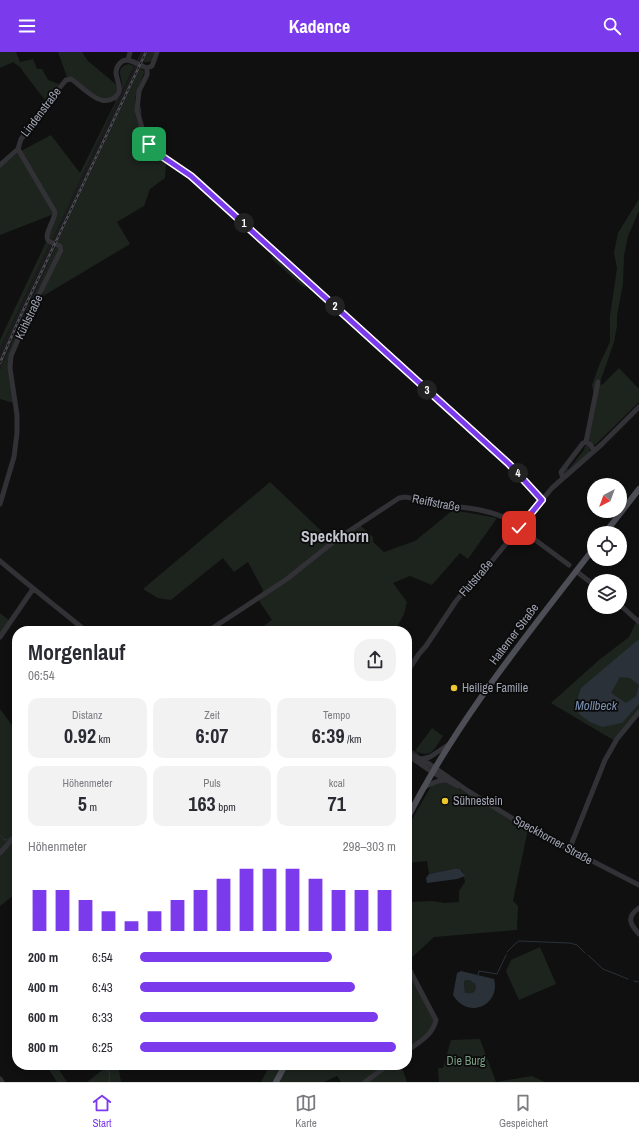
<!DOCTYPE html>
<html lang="de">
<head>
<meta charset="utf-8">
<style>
  :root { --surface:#fff; --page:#f2f2f3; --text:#2b2b33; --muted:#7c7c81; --line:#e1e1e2; --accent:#7c3aed }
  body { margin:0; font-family:"Archivo Narrow",sans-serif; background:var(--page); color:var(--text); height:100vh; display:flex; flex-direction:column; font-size:15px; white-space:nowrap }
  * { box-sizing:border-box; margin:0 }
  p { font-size:13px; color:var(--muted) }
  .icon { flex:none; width:22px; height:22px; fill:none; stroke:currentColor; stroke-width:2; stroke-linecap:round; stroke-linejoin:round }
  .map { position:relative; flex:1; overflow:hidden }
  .sheet { position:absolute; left:12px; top:574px; width:400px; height:444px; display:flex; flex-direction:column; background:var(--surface); border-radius:16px; box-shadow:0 2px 6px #0003 }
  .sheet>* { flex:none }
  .needle { width:26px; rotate:221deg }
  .controls { position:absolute; left:587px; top:426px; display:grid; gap:8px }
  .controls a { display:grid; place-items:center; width:40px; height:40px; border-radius:50%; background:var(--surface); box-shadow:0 2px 6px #0003; font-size:20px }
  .pin { position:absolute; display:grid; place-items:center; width:34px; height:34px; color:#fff; margin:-17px; border-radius:8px; box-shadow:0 2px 6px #0006 }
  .km { position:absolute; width:20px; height:20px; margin:-10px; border-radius:50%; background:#222; color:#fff; font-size:11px; line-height:20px; text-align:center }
  .round { display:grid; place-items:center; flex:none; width:42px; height:42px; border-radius:16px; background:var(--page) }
  .head { display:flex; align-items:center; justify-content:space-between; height:68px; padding:0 16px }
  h1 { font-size:22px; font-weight:700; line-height:30px }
  .figures { display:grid; grid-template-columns:repeat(3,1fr); gap:6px; height:68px; padding:4px 16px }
  .figures div { display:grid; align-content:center; border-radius:10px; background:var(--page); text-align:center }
  .figures b { font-size:20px; font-weight:700 }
  .figures small { font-size:11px; font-weight:400 }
  .figures p { font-size:11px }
  .chart { height:112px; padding:8px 16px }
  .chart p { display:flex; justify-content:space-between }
  .chart svg { width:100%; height:72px; margin-top:4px; stroke:var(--accent); stroke-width:6 }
  ul { padding:0 16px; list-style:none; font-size:13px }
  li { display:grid; grid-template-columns:64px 48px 1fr; align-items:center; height:30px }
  li i { height:10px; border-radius:5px; background:var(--accent) }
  header { display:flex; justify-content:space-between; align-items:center; height:52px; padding:0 16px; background:var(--accent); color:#fff; font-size:18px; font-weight:700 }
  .dock { display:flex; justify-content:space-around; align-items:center; height:56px; border-top:1px solid var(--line); background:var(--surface); font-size:11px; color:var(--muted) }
  .dock a { display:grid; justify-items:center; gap:2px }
  .dock .on { color:var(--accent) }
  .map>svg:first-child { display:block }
  .built { fill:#1c1c1e }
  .green { fill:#1d241e }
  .water { fill:#2a3139; fill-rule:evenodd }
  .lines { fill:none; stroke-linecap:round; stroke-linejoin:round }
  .stream { stroke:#2a3139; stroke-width:1 }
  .minor { stroke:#313136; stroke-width:5 }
  .major { stroke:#4d4e55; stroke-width:6 }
  .rail-casing { stroke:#4a4b51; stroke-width:2.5 }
  .rail { stroke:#0b0b0c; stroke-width:1; stroke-dasharray:3; stroke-linecap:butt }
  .route-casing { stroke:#fff; stroke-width:8 }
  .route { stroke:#7c3aed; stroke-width:5 }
  .poi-dot { fill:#edc82d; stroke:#0b0b0c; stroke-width:1.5 }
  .labels { text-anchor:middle; stroke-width:3.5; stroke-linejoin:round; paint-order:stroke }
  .street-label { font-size:12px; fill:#a1a4b2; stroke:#0b0b0c }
  .poi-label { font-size:12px; fill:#a1a4b2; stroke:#0b0b0c; text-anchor:start }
  .park-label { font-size:12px; fill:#799d80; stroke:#0b0b0c }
  .water-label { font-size:13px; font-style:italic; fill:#788dad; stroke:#0b0b0c }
  .district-label { font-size:16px; font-weight:bold; fill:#c2c4ce; stroke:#0b0b0c }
</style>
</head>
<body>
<header><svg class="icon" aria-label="menu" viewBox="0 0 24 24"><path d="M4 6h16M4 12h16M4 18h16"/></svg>Kadence<svg class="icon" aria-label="search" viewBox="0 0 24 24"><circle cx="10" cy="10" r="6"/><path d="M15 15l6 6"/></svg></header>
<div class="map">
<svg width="639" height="1030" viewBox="0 0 639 1030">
  <rect width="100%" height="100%" fill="#101011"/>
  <!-- built -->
  <path class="built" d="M141 0H148L57 191 52 188 57 177Z
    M50 191 56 194 0 317V297Z"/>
  <!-- green -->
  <path class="green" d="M0 0H16L20 10 33 7 37 17H42L48 28 59 32 45 48 24 21 21 16 13 10 0 16Z
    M58 0H82L88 9 118 34 115 42 112 46C95 47 85 35 72 26L67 25Z
    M148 0H154L151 9 148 10H143Z
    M129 12 134 14 52 188 49 184 56 165 21 99 51 83 80 121 116 49 114 48C117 45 120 41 121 37 125 27 112 16 129 12Z
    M140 16 144 19V21L135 46 137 67 145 89 153 99 166 111 165 126 150 137 144 154 117 170 130 192 43 244V239L64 196 57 191Z
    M18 101 54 162 0 183V114Z
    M639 147V159L628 184 624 204 623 232 617 263V274L614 290 599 333 603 332 619 316 639 337V350L595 393 587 387 595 348 592 333 600 311 610 290V264L617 216 614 201 618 181Z
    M47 188 50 191 0 297V288Z
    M56 194 59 198 10 303 14 351 0 347V317Z
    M275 202 309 233 305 235 301 233 271 206Z
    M585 394H588L590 396 589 401 564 422 563 421 567 416 569 417 584 398Z
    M270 430 334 491 360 473 373 485V490L384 500 415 489 453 458 497 466 468 507 460 501 432 533 410 524 393 531 407 550 404 562 395 579H257L272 568 259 549 263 538 248 510 234 520 223 506 171 548 158 546 143 537Z
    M0 561 10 569 0 583Z
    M639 564V657L615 689 551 651 599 608 629 585Z
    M0 657 17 680V847L14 843 0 854Z
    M432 676 443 684C434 697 433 707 415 699Z
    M443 729 449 731 462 738 528 777 513 849 518 854 517 878 434 885 407 910V845L411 844 412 850 432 849 444 851 459 850V839L465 830 463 820 460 817H453L429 822 427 809 407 811V776L430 736 432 734Z
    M540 895 556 932 519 948 506 919 511 908Z
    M407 915 435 968 432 976 407 998Z
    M469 928 475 932 476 936 474 940 470 941H465L464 929Z
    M480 987 496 1030 532 1024 545 1030H439L438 1016H443L451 988Z
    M46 1013H56L67 1030H57Z
    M104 1013H118L121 1030H87L105 1016Z
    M270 1013H281L273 1030H261Z
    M288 1013H387L364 1030H341L337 1024 324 1030H279Z
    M390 1013H401L407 1030H367Z"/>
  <!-- water -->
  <path class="water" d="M639 587V652L622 671 602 675 590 670 579 662 577 656 578 645 581 636ZM620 625 630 626 639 633 636 644 626 651 611 641Z
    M453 817H460L465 824 457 827 427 831 426 826 429 822Z
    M461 919 494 927C501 952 469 969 453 943L457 921ZM469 928 475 932 476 936 474 940 470 941H465L464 929Z"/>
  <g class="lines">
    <!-- stream -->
    <path class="stream" d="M140 55 141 61
      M145 78 148 84
      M156 95 200 127 405 313
      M410 318 452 357
      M407 626 409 623
      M407 696 418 702
      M0 783 5 788H7L11 785
      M15 789 17 791
      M507 900 515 892 519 889 570 891 577 893 585 901
      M588 903 603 917 628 927
      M478 923 479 919 497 922 506 903
      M634 929 639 930
      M108 1018 110 1024 109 1030"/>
    <!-- minor -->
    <path class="minor" d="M128 8 130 0
      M147 16V23L139 39 137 58 144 83 154 97 160 103 191 124 509 412 542 448
      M147 16 152 14 157 0
      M0 113 18 97 21 87 33 73 46 52 66 28 71 27C82 34 100 56 114 46 124 39 117 30 116 21 116 14 121 8 127 8 134 9 141 14 147 16
      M586 390 591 393 594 399
      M563 426 561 420 583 391 586 390 598 330
      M0 452 14 405 17 381V363L10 316 11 304 25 271 61 198 60 194C56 192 51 191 48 188 44 182 55 168 55 160L18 97
      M0 509C28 533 57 555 86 579
      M576 519 594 533
      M620 553 639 570
      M208 579 287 527 337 487 399 446 405 445C418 447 431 451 444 453 466 456 488 457 507 467L569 513
      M0 585 33 537
      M407 620 419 602 426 594 456 549 483 516 491 510 552 436 602 392 639 355
      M407 700 428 711 468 739 528 776 639 833
      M409 704 432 720 458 734
      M421 707 430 705 448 693
      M424 735 438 729 445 728
      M569 798 605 708 617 687 639 660
      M0 801 17 782
      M639 856C626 865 630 872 639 882
      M407 913 436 968C433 983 418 991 407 999
      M0 1027 2 1030
      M365 1030 388 1013"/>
    <!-- major -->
    <path class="major" d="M605 481 639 437
      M407 767C457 668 527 583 594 496
      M276 1030 285 1013"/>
    <defs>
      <path id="rail" d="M0 311 20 265 146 0"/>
    </defs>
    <!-- rail casing -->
    <use href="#rail" class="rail-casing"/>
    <!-- rail -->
    <use href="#rail" class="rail"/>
  </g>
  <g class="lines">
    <defs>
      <path id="route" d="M149 92 160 103 191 124 509 412 542 448 519 476"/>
    </defs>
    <!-- route casing -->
    <use href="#route" class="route-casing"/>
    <!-- route -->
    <use href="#route" class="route"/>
  </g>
  <!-- markers -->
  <g class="poi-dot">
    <circle cx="454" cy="636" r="4"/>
    <circle cx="445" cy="749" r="4"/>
  </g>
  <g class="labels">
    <!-- street labels -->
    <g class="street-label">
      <text transform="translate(41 60) rotate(-53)" y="4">Lindenstraße</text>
      <text transform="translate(29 265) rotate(-64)" y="4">Kühlstraße</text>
      <text transform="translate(436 451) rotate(11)" y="4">Reiffstraße</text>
      <text transform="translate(476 526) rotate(-49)" y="4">Flutstraße</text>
      <text transform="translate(514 582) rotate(-53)" y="4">Halterner Straße</text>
      <text transform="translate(553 788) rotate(29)" y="4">Speckhorner Straße</text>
    </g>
    <!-- poi labels -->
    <g class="poi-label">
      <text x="462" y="640">Heilige Familie</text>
      <text x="453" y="753">Sühnestein</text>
    </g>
    <!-- park labels -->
    <g class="park-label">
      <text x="466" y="1013">Die Burg</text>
    </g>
    <!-- water labels -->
    <g class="water-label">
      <text x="596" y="658">Mollbeck</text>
    </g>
    <!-- district labels -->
    <g class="district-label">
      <text x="335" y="490">Speckhorn</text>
    </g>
  </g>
</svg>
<div class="controls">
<a><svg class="needle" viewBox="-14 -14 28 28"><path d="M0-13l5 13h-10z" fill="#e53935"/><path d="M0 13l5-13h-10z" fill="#7c7c81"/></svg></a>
<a><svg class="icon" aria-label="locate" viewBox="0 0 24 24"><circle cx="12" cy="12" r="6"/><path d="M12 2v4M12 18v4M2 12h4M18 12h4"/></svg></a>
<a><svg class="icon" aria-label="layers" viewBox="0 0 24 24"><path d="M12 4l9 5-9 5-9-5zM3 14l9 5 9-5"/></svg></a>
</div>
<div class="pin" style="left:149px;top:92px;background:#1e9e55"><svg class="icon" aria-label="arrive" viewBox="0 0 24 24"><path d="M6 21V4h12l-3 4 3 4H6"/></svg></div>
<div class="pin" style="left:519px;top:476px;background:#d93025"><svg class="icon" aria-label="check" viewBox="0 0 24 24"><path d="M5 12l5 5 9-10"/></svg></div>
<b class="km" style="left:244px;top:171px">1</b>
<b class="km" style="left:335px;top:254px">2</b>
<b class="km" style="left:427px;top:338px">3</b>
<b class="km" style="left:518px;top:421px">4</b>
<section class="sheet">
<div class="head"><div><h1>Morgenlauf</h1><p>06:54</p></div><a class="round"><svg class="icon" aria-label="share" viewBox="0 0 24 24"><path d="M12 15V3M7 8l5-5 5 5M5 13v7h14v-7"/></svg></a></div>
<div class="figures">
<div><p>Distanz</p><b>0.92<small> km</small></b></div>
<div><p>Zeit</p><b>6:07</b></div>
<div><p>Tempo</p><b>6:39<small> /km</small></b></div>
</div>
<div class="figures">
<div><p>Höhenmeter</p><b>5<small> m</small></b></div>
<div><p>Puls</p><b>163<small> bpm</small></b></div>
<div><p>kcal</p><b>71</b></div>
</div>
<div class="chart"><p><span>Höhenmeter</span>298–303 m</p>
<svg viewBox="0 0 160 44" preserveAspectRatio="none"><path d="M5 44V19M15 44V19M25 44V25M35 44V32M45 44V38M55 44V32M65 44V25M75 44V19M85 44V12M95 44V6M105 44V6M115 44V6M125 44V12M135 44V19M145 44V19M155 44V19"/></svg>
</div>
<ul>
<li><b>200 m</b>6:54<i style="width:75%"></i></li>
<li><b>400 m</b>6:43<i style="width:84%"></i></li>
<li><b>600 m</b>6:33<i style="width:93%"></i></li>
<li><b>800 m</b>6:25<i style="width:100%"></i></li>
</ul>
</section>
</div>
<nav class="dock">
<a class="on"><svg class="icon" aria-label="home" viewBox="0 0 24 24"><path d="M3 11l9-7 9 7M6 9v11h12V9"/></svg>Start</a>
<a><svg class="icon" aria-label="map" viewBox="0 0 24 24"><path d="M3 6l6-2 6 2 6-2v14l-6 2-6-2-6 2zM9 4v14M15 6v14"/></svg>Karte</a>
<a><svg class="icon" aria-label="saved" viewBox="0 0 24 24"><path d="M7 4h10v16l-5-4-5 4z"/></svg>Gespeichert</a>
</nav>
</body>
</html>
